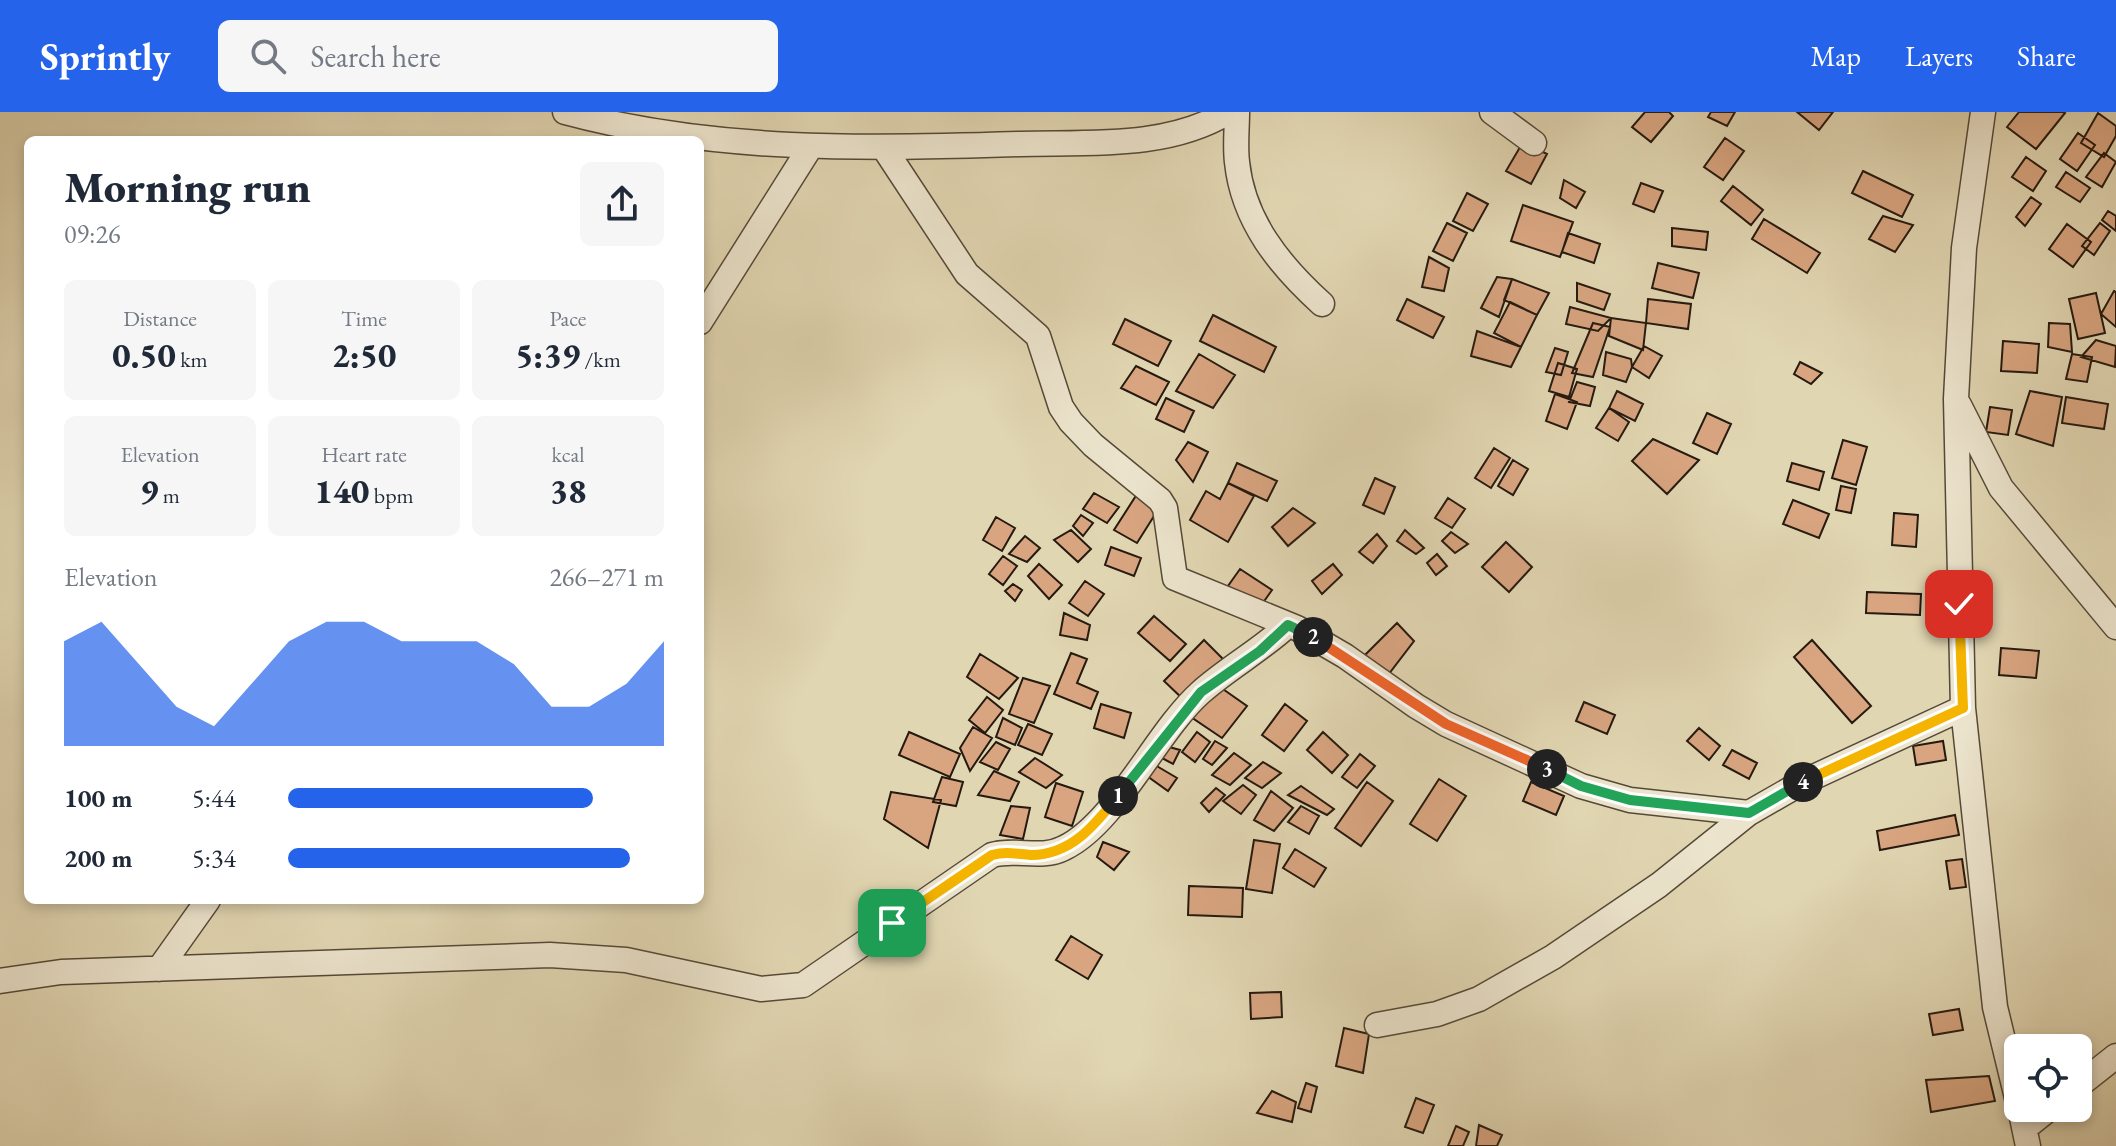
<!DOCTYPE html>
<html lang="en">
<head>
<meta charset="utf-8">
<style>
  :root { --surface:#fff; --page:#f6f6f7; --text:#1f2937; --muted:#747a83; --accent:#2563eb }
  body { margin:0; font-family:"EB Garamond",serif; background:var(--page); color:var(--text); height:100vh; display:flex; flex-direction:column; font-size:30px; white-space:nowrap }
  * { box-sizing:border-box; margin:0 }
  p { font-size:26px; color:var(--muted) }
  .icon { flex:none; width:44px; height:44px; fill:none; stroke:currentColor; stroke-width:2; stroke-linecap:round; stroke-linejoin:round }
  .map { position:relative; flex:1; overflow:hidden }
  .panel { position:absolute; left:24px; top:24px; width:680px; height:768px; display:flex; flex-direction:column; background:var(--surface); border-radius:12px; box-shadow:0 4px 12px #0003 }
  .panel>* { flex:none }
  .buttons { position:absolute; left:2004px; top:922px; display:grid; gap:16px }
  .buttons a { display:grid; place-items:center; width:88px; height:88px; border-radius:12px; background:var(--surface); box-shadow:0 4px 12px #0003; font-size:40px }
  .pin { position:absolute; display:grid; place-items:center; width:68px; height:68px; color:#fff; margin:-34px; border-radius:16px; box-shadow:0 4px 12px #0006 }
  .km { position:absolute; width:40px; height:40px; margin:-20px; border-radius:50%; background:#222; color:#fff; font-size:22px; line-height:40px; text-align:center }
  .round { display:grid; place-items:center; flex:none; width:84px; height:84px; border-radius:12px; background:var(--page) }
  .summary { display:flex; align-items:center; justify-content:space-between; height:136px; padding:0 40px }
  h1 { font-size:44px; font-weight:800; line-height:60px }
  .stats { display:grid; grid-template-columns:repeat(3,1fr); gap:12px; height:136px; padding:8px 40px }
  .stats div { display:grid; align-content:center; border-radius:12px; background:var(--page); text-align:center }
  .stats b { font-size:34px; font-weight:800 }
  .stats small { font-size:22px; font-weight:400 }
  .stats p { font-size:22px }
  .chart { height:224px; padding:16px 40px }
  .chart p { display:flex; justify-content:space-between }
  .chart svg { width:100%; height:144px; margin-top:8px; fill:var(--accent); opacity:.7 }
  ul { padding:0 40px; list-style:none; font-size:26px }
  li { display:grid; grid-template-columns:128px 96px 1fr; align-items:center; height:60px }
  li i { height:20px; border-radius:10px; background:var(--accent) }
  header { display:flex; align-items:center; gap:48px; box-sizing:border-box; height:112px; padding:0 40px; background:var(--accent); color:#fff }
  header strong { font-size:38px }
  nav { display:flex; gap:44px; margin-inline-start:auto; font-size:28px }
  .search { width:560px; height:72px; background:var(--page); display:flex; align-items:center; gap:20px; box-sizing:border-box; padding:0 28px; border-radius:12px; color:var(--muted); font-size:30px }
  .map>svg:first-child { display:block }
  .building { fill:#d8a580; stroke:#261a10; stroke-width:2 }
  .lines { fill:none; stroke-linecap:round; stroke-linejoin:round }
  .minor-casing { stroke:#554938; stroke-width:27 }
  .minor { stroke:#ece4cd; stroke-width:24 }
  .split-1-casing { stroke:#fff; stroke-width:16 }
  .split-2-casing { stroke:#fff; stroke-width:16 }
  .split-3-casing { stroke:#fff; stroke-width:16 }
  .split-4-casing { stroke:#fff; stroke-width:16 }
  .split-5-casing { stroke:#fff; stroke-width:16 }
  .split-1 { stroke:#f5b400; stroke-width:10 }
  .split-2 { stroke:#22a559; stroke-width:10 }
  .split-3 { stroke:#f0652b; stroke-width:10 }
  .split-4 { stroke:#22a559; stroke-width:10 }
  .split-5 { stroke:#f5b400; stroke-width:10 }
</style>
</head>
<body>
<header>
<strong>Sprintly</strong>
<div class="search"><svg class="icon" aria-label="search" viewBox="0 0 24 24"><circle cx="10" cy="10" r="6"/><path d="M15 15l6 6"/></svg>Search here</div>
<nav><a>Map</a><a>Layers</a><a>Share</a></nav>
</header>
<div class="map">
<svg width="2116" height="1034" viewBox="0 0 2116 1034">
  <rect width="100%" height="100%" fill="#e1d6b2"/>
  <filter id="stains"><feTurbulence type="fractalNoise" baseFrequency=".0025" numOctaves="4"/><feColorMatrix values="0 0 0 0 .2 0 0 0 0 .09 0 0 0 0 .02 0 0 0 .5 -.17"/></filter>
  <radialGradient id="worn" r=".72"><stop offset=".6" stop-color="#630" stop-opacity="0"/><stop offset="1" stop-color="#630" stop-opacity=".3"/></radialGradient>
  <!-- building -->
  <path class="building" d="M1645 0H1669L1673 4 1651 30 1632 15Z
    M1711 0H1735L1727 14 1708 5Z
    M1797 0H1833L1819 18Z
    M2019 0H2063L2065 1 2036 37 2007 15Z
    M2098 1 2116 14V24L2104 45 2081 31Z
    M2078 21 2095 33 2077 59 2060 47Z
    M1725 26 1744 39 1723 68 1704 55Z
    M1523 30 1547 42 1531 72 1506 59Z
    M2104 41 2116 50 2102 75 2086 65Z
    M2026 45 2046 59 2033 79 2012 65Z
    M1863 59 1913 83 1902 105 1852 81Z
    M2066 60 2090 76 2080 90 2056 75Z
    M1564 68 1585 80 1576 96 1560 86Z
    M1641 71 1663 79 1654 100 1633 92Z
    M1733 74 1763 98 1751 113 1721 89Z
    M1467 81 1488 92 1473 119 1453 109Z
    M2031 85 2041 92 2025 114 2016 105Z
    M1523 93 1573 110 1560 145 1511 129Z
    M2108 99 2116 104V119L2102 108Z
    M1883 104 1913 113 1895 140 1869 127Z
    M1764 107 1820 141 1807 161 1752 127Z
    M1447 111 1467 121 1453 149 1433 139Z
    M2100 111 2110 119 2094 143 2082 134Z
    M2067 112 2091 130 2073 155 2049 137Z
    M1672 116 1708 120 1706 138 1672 134Z
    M1568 121 1600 132 1594 151 1562 140Z
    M1429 145 1449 156 1444 179 1422 175Z
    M1658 151 1699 161 1693 186 1652 176Z
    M1497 165 1512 167 1499 205 1481 196Z
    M1512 167 1549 181 1537 203 1504 188Z
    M1577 171 1610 182 1604 198 1577 189Z
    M2114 179 2116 180V215L2101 202Z
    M2096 181 2105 221 2078 227 2069 187Z
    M1407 187 1444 205 1433 226 1397 208Z
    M1648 187 1691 192 1688 217 1646 211Z
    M1510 190 1537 203 1521 235 1494 221Z
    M1570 195 1611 206 1598 219 1566 212Z
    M1213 203 1276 235 1264 260 1200 229Z
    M1611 206 1646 211 1643 238 1609 224Z
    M1125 207 1171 229 1158 254 1113 232Z
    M1593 211 1610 215 1593 265 1572 261Z
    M2049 211 2070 212 2072 240 2048 235Z
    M1477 219 1521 235 1511 255 1471 244Z
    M2096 228 2116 234 2115 255 2081 245Z
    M2003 229 2039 232 2037 261 2001 259Z
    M1644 234 1662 244 1649 266 1632 255Z
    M1555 236 1568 240 1561 263 1546 260Z
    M1606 240 1631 247 1632 255 1626 270 1603 263Z
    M1199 242 1235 263 1213 296 1176 279Z
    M2072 242 2092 245 2087 270 2066 267Z
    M1800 250 1822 261 1811 272 1794 262Z
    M1558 251 1577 257 1569 285 1549 279Z
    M1136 254 1169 270 1156 293 1121 276Z
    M1577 270 1595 275 1590 294 1569 290Z
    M1617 279 1643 292 1635 309 1609 296Z
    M2030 279 2062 285 2053 334 2016 322Z
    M1555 282 1577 290 1567 317 1546 309Z
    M2066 285 2108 292 2104 317 2062 311Z
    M1166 286 1194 299 1184 320 1156 307Z
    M1990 295 2012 298 2008 323 1986 320Z
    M1609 296 1629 310 1618 329 1596 316Z
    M1707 301 1731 312 1717 342 1693 331Z
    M1653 327 1699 348 1667 382 1632 349Z
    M1843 328 1867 335 1856 373 1832 366Z
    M1188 330 1208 340 1193 370 1176 348Z
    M1494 336 1510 346 1491 376 1475 366Z
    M1513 348 1528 357 1513 383 1498 374Z
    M1237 351 1277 369 1267 389 1228 371Z
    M1792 351 1824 360 1819 378 1787 369Z
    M1375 366 1395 375 1384 402 1363 393Z
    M1228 371 1254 384 1228 430 1190 408 1206 379 1220 387Z
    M1841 374 1856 377 1851 401 1836 398Z
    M1139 379 1161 393 1137 431 1114 418Z
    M1094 381 1119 395 1107 411 1083 397Z
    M1448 386 1465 397 1452 416 1435 406Z
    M1793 388 1829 402 1819 426 1783 412Z
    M1293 396 1315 411 1288 434 1272 415Z
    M1894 401 1918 403 1916 435 1892 433Z
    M1081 403 1093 411 1083 424 1073 414Z
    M996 405 1015 416 1002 439 983 428Z
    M1071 418 1091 437 1078 450 1054 428Z
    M1405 418 1424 436 1416 442 1397 429Z
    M1451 420 1468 432 1455 441 1442 429Z
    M1377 422 1387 434 1373 451 1359 440Z
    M1025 424 1040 436 1027 450 1009 442Z
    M1506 430 1532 455 1509 480 1482 455Z
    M1111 435 1141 446 1134 464 1105 453Z
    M1437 442 1447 454 1436 463 1427 451Z
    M1003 444 1017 454 1003 473 989 462Z
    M1039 452 1062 473 1049 487 1028 464Z
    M1333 452 1342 463 1322 482 1312 469Z
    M1240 457 1272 478 1260 495 1228 474Z
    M1085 469 1104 482 1088 504 1069 491Z
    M1013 472 1022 478 1015 489 1005 479Z
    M1867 480 1921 482 1920 503 1866 501Z
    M1064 501 1090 513 1087 528 1060 523Z
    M1154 504 1186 532 1170 549 1138 521Z
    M1397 511 1414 529 1388 563 1364 544Z
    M1204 528 1224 548 1184 588 1164 569Z
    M1812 528 1871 594 1852 611 1794 545Z
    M2001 536 2039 539 2036 566 1999 563Z
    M1071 541 1087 547 1077 571 1098 580 1091 597 1054 582Z
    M980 542 1018 566 999 587 967 565Z
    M1023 566 1050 574 1034 611 1009 602Z
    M1220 575 1247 594 1222 626 1191 605Z
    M987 585 1003 598 985 621 969 608Z
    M1584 590 1615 603 1607 622 1576 609Z
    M1101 592 1131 601 1124 626 1094 616Z
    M1285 592 1307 609 1284 639 1262 623Z
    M1003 606 1022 616 1015 633 996 625Z
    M1028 612 1052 622 1042 643 1018 633Z
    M973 615 992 626 970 659 960 636Z
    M1699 616 1720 634 1709 648 1687 629Z
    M909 620 960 642 950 665 899 643Z
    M1197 620 1210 630 1195 650 1182 640Z
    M1323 620 1348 643 1332 661 1307 638Z
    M1215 629 1227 636 1212 653 1203 647Z
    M1943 629 1946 648 1916 653 1913 634Z
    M996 630 1010 637 998 658 980 650Z
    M1169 635 1180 638 1173 652 1160 645Z
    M1732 638 1757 651 1749 667 1723 653Z
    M1234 641 1251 653 1230 673 1212 663Z
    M1360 642 1375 654 1357 676 1342 665Z
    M1035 646 1062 663 1046 676 1019 660Z
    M1263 650 1281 661 1262 676 1245 666Z
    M1155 653 1177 666 1168 679 1147 664Z
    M994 659 1019 670 1010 689 978 683Z
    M942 665 963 670 956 694 933 690Z
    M1439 667 1466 684 1437 729 1410 712Z
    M1367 670 1393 689 1361 734 1335 716Z
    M1531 670 1564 684 1556 703 1523 689Z
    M1056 671 1083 680 1072 714 1045 705Z
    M1243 673 1256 683 1241 702 1223 689Z
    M1301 674 1334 697 1327 703 1288 683Z
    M1216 676 1225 683 1209 700 1201 691Z
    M1271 679 1293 696 1274 719 1254 708Z
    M891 680 941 688 928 736 884 707Z
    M1011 694 1030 696 1023 727 1000 723Z
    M1301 694 1319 704 1309 722 1288 710Z
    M1955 703 1959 723 1880 738 1877 719Z
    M1254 728 1280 732 1272 781 1246 777Z
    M1103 730 1129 740 1114 758 1097 745Z
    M1295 737 1326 756 1314 775 1283 756Z
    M1962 747 1966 775 1950 777 1946 749Z
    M1189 774 1243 776 1242 805 1188 803Z
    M1071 824 1102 843 1088 867 1056 848Z
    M1281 880 1282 905 1251 907 1250 881Z
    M1959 897 1963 918 1933 923 1929 902Z
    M1344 916 1369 922 1363 961 1336 954Z
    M2059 926 2062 936H2044L2042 931Z
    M1989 964 1995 989 1931 1000 1926 968Z
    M1306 971 1317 975 1311 1000 1298 996Z
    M1272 979 1296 990 1292 1010 1257 1001Z
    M1416 986 1434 993 1423 1021 1405 1015Z
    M1479 1013 1502 1023 1497 1034H1476Z
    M1456 1014 1469 1020 1463 1034H1448Z"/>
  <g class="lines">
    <defs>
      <path id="minor" d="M565 0C713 40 867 37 1020 32 1088 30 1168 37 1228 0
        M1237 0C1237 16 1235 34 1237 50 1243 109 1280 154 1322 192
        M1492 0 1534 31
        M1983 0 1964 136 1956 287 1963 596 1995 895 2018 990
        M884 36 967 162 1038 224 1061 295 1071 310 1093 333 1160 388 1165 396 1175 466 1297 516 1345 544 1416 594 1446 612 1581 674 1630 688 1749 701
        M700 210 811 34
        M1959 293 2001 376 2116 515
        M159 857 208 788
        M0 869 61 860 550 843 626 848 761 877 803 873 992 743C1016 736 1041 748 1064 736 1116 711 1156 620 1201 580 1228 556 1261 538 1288 513
        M1377 913 1437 902 1479 887 1553 845 1659 773 1749 701 1803 670 1963 596
        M2078 974 2116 944
        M2020 996 2028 1034
        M2025 1016 2050 996"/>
    </defs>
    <!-- minor casing -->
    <use href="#minor" class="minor-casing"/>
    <!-- minor -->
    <use href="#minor" class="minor"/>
  </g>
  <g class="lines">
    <defs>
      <path id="split-1" d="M892 811 992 743C1006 739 1017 742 1031 743 1071 743 1095 713 1118 684"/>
      <path id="split-2" d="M1118 684 1201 580 1260 539 1288 513 1313 525"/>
      <path id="split-3" d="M1313 525 1446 612 1547 657"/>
      <path id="split-4" d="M1547 657 1581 674 1630 688 1749 701 1803 670"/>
      <path id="split-5" d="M1803 670 1963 596 1959 492"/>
    </defs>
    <!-- split-1 casing -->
    <use href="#split-1" class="split-1-casing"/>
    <!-- split-2 casing -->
    <use href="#split-2" class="split-2-casing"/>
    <!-- split-3 casing -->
    <use href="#split-3" class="split-3-casing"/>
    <!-- split-4 casing -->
    <use href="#split-4" class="split-4-casing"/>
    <!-- split-5 casing -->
    <use href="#split-5" class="split-5-casing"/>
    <!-- split-1 -->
    <use href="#split-1" class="split-1"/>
    <!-- split-2 -->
    <use href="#split-2" class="split-2"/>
    <!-- split-3 -->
    <use href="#split-3" class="split-3"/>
    <!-- split-4 -->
    <use href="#split-4" class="split-4"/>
    <!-- split-5 -->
    <use href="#split-5" class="split-5"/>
  </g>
  <rect width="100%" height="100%" filter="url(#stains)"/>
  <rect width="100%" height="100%" fill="url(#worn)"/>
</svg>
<div class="buttons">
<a><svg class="icon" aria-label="locate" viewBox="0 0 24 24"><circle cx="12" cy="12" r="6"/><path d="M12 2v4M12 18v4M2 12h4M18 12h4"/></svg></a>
</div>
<div class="pin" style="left:892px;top:811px;background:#1e9e55"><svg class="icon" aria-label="arrive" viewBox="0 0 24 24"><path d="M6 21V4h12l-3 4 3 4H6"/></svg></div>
<div class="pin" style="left:1959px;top:492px;background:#d93025"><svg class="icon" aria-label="check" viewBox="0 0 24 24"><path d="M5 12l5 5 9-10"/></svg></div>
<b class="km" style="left:1118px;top:684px">1</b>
<b class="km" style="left:1313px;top:525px">2</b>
<b class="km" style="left:1547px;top:657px">3</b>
<b class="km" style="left:1803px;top:670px">4</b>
<section class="panel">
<div class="summary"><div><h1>Morning run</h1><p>09:26</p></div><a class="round"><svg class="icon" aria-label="share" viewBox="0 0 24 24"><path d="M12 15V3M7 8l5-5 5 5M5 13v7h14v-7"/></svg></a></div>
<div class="stats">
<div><p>Distance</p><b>0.50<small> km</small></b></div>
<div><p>Time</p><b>2:50</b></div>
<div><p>Pace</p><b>5:39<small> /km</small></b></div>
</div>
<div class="stats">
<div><p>Elevation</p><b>9<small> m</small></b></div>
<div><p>Heart rate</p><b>140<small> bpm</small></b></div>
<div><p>kcal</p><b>38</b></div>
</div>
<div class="chart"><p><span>Elevation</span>266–271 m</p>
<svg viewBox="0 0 160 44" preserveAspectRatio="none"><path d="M0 44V12L10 6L20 19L30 32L40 38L50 25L60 12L70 6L80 6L90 12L100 12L110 12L120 19L130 32L140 32L150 25L160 12V44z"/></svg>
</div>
<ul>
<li><b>100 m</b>5:44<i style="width:81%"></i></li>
<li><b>200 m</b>5:34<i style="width:91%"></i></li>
</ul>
</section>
</div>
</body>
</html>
